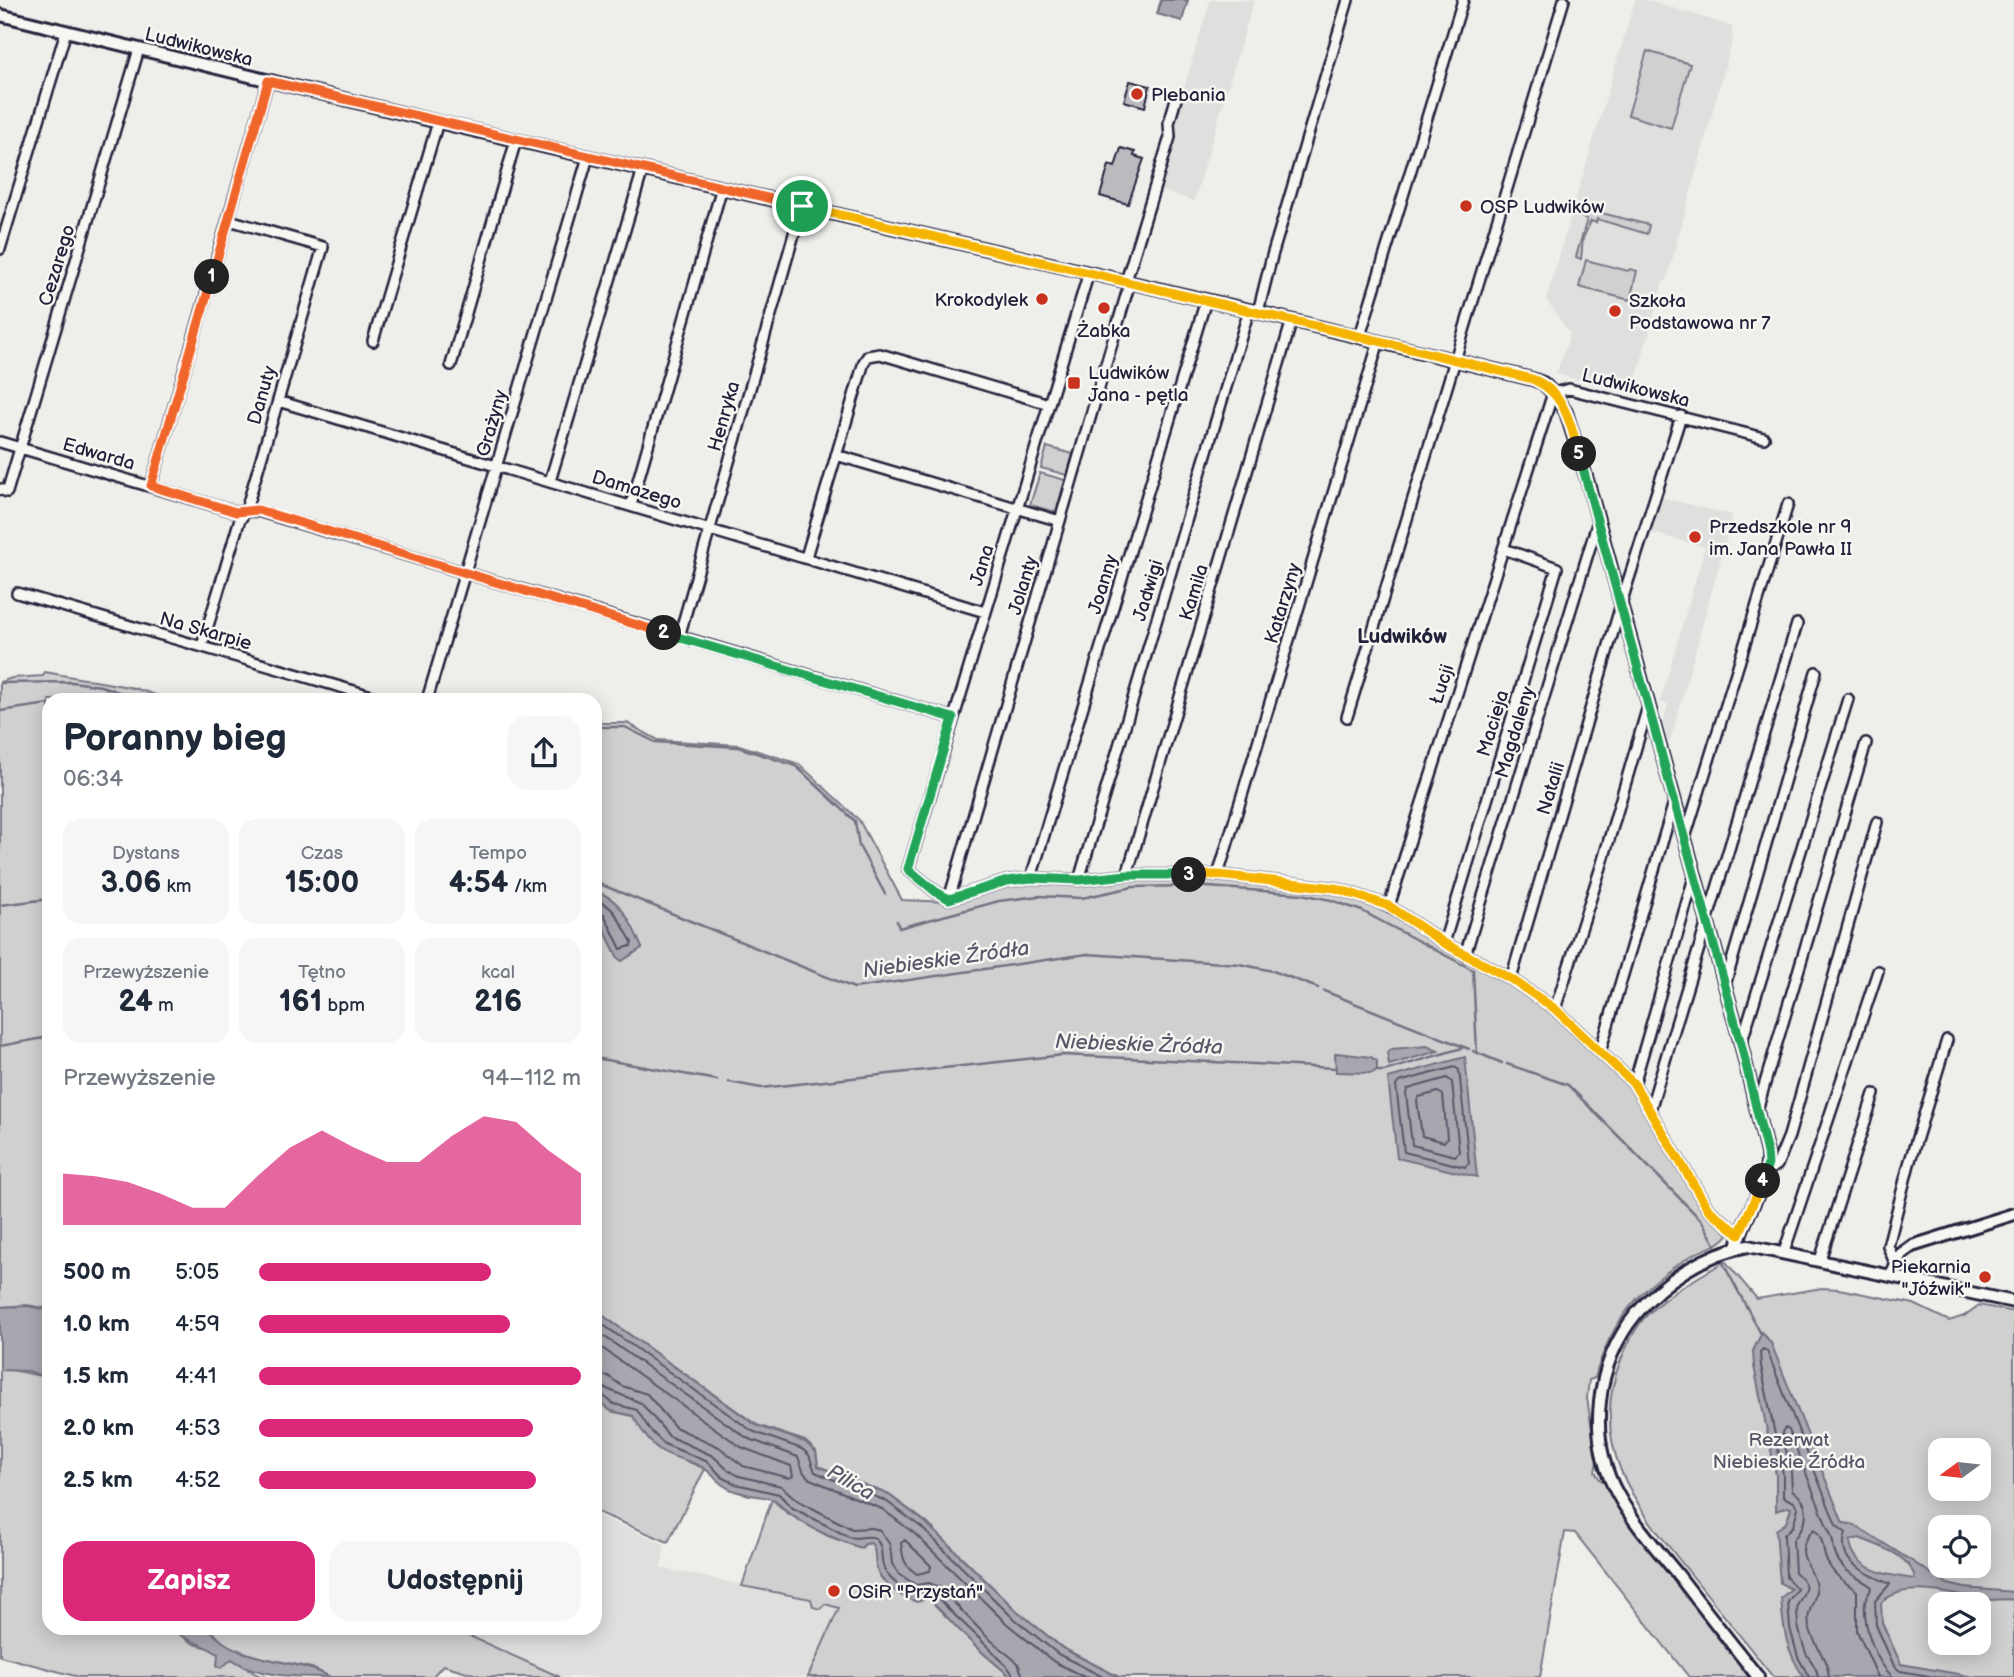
<!DOCTYPE html>
<html lang="pl">
<head>
<meta charset="utf-8">
<style>
  :root { --surface:#fff; --page:#f6f6f7; --text:#1f2937; --muted:#747a83; --accent:#db2777 }
  body { margin:0; font-family:"Balsamiq Sans",sans-serif; background:var(--page); color:var(--text); height:100vh; display:flex; flex-direction:column; font-size:26px; white-space:nowrap }
  * { box-sizing:border-box; margin:0 }
  p { font-size:23px; color:var(--muted) }
  .icon { flex:none; width:38px; height:38px; fill:none; stroke:currentColor; stroke-width:2; stroke-linecap:round; stroke-linejoin:round }
  .map { position:relative; flex:1; overflow:hidden }
  .details { position:absolute; left:42px; top:693px; width:560px; height:942px; display:flex; flex-direction:column; background:var(--surface); border-radius:21px; box-shadow:0 4px 18px #0003 }
  .details>* { flex:none }
  .needle { width:46px; rotate:255deg }
  .controls { position:absolute; left:1928px; top:1438px; display:grid; gap:14px }
  .controls a { display:grid; place-items:center; width:63px; height:63px; border-radius:14px; background:var(--surface); box-shadow:0 4px 18px #0003; font-size:35px }
  .pin { position:absolute; display:grid; place-items:center; width:60px; height:60px; color:#fff; margin:-30px; border:4px solid #fff; border-radius:50%; box-shadow:0 2px 7px #0007 }
  .km { position:absolute; width:35px; height:35px; margin:-18px; border-radius:50%; background:#222; color:#fff; font-size:19px; line-height:35px; text-align:center }
  .round { display:grid; place-items:center; flex:none; width:74px; height:74px; border-radius:21px; background:var(--page) }
  .headline { display:flex; align-items:center; justify-content:space-between; height:119px; padding:0 21px }
  h1 { font-size:38px; font-weight:700; line-height:52px }
  .figures { display:grid; grid-template-columns:repeat(3,1fr); gap:10px; height:119px; padding:7px 21px }
  .figures div { display:grid; align-content:center; border-radius:18px; background:var(--page); text-align:center }
  .figures b { font-size:30px; font-weight:700 }
  .figures small { font-size:19px; font-weight:400 }
  .figures p { font-size:19px }
  .chart { height:196px; padding:14px 21px }
  .chart p { display:flex; justify-content:space-between }
  .chart svg { width:100%; height:126px; margin-top:7px; fill:var(--accent); opacity:.7 }
  .cta { display:flex; gap:14px; margin-top:auto; padding:14px 21px }
  .cta a { flex:1; height:80px; border-radius:21px; background:var(--accent); color:#fff; font-size:28px; font-weight:700; line-height:80px; text-align:center }
  .cta a+a { background:var(--page); color:var(--text) }
  ul { padding:0 21px; list-style:none; font-size:23px }
  li { display:grid; grid-template-columns:112px 84px 1fr; align-items:center; height:52px }
  li i { height:18px; border-radius:9px; background:var(--accent) }
  .map>svg:first-child { display:block }
  .built { fill:#dfdfde }
  .green { fill:#d0d0d1; stroke:#797986; stroke-width:2; fill-rule:evenodd }
  .water { fill:#a7a7af; stroke:#727281; stroke-width:2; fill-rule:evenodd }
  .lines { fill:none; stroke-linecap:round; stroke-linejoin:round }
  .shore { stroke:#575769; stroke-width:2 }
  .stream { stroke:#727281; stroke-width:2.5 }
  .building { fill:#bbbbbf; stroke:#22223b; stroke-width:2 }
  .minor-casing { stroke:#22223b; stroke-width:14 }
  .tertiary-casing { stroke:#22223b; stroke-width:16 }
  .minor { stroke:#f6f6f2; stroke-width:9 }
  .tertiary { stroke:#f6f6f2; stroke-width:10 }
  .split-1-casing { stroke:#fff; stroke-width:14 }
  .split-2-casing { stroke:#fff; stroke-width:14 }
  .split-3-casing { stroke:#fff; stroke-width:14 }
  .split-4-casing { stroke:#fff; stroke-width:14 }
  .split-5-casing { stroke:#fff; stroke-width:14 }
  .split-6-casing { stroke:#fff; stroke-width:14 }
  .split-1 { stroke:#f0652b; stroke-width:9 }
  .split-2 { stroke:#f0652b; stroke-width:9 }
  .split-3 { stroke:#22a559; stroke-width:9 }
  .split-4 { stroke:#f5b400; stroke-width:9 }
  .split-5 { stroke:#22a559; stroke-width:9 }
  .split-6 { stroke:#f5b400; stroke-width:9 }
  .poi-dot { fill:#c8321e; stroke:#f6f6f2; stroke-width:2.5 }
  .labels { text-anchor:middle; stroke-width:5; stroke-linejoin:round; paint-order:stroke }
  .street-label { font-size:19px; fill:#22223b; stroke:#f6f6f2 }
  .poi-label { font-size:19px; fill:#22223b; stroke:#f6f6f2; text-anchor:start }
  .park-label { font-size:19px; fill:#565668; stroke:#f6f6f2 }
  .neighbourhood-label { font-size:21px; font-weight:bold; fill:#22223b; stroke:#f6f6f2 }
  .water-label { font-size:21px; font-style:italic; fill:#575769; stroke:#f6f6f2 }
</style>
</head>
<body>
<div class="map">
<svg width="2014" height="1677" viewBox="0 0 2014 1677">
  <rect width="100%" height="100%" fill="#eeeeeb"/>
  <filter id="ink" filterUnits="userSpaceOnUse"><feTurbulence type="fractalNoise" baseFrequency=".0143" numOctaves="2"/><feDisplacementMap in="SourceGraphic" scale="14" xChannelSelector="R" yChannelSelector="G"/><feConvolveMatrix kernelMatrix="1 2 1 2 8 2 1 2 1" color-interpolation-filters="sRGB"/></filter>
  <g filter="url(#ink)">
    <!-- built -->
    <path class="built" d="M1210 0H1254L1194 201 1160 190 1176 138 1173 125Z
      M1635 0H1646L1732 26 1733 38 1666 282H1663L1632 394 1556 374 1570 334 1546 299Z
      M1659 497 1733 515 1670 742 1667 741 1663 723 1668 704 1660 702 1705 547 1648 532Z
      M595 1514 665 1544 661 1568 812 1599 813 1607 817 1609H820L825 1604 840 1608 808 1677H561L455 1628H595Z"/>
    <!-- green -->
    <path class="green" d="M1647 51 1690 64 1671 128 1628 115Z
      M1590 210 1649 225 1647 234 1597 219 1596 223 1591 221 1583 238 1581 259 1576 257 1587 219 1579 216 1584 211Z
      M1586 260 1628 271 1630 269 1637 271 1630 300 1579 287Z
      M1047 447 1073 454 1067 475 1041 468Z
      M1040 473 1065 480 1056 512 1030 505Z
      M45 672 134 688 171 700H49V1309L27 1305 0 1307V682L12 678 43 676Z
      M595 723H627L658 740 739 745 799 764 859 820 902 900 950 902 1007 883 1129 878H1222L1322 889 1351 896 1389 914 1511 983 1555 1014 1631 1087 1710 1216 1728 1234C1721 1246 1702 1249 1691 1256 1641 1286 1610 1321 1595 1378L1589 1380 1587 1398 1597 1462 1595 1471 1600 1480 1604 1481 1621 1513 1749 1677H1689L1575 1533 1565 1532 1540 1677H1119L1063 1648 1016 1610 926 1522 889 1495 818 1466 816 1451 805 1441 757 1425 595 1310Z
      M1725 1261 1757 1299 1822 1288 1839 1289 1914 1304 1949 1321 1964 1316 1979 1305 2014 1312V1677H1773C1745 1642 1717 1607 1690 1573 1637 1507 1585 1446 1622 1357 1629 1341 1637 1324 1650 1312 1671 1291 1700 1277 1725 1261ZM1941 1451H1979V1489H1941ZM1941 1528H1979V1566H1941ZM1941 1605H1979V1643H1941Z
      M7 1369 45 1377 49 1372V1628L173 1630 194 1644 210 1648 218 1654 219 1659 227 1662 232 1659 258 1675 266 1677H79L0 1656V1370Z
      M595 1398 611 1411 633 1416C653 1449 671 1454 705 1469L668 1542 595 1511Z
      M772 1499 787 1513 828 1536 861 1548 865 1544 871 1543 876 1550V1568L928 1597 976 1647 1011 1677H808L839 1608 825 1604 820 1609 813 1607 811 1599 742 1586Z
      M209 1628H452L560 1677H484L443 1665 432 1677H330L312 1668 258 1657 225 1645Z"/>
    <!-- water -->
    <path class="water" d="M1161 0H1188L1182 21 1157 14Z
      M595 892C620 896 633 926 642 948L622 961 618 958 595 911Z
      M1427 1046 1438 1051 1389 1065 1387 1052 1392 1049Z
      M1337 1053 1371 1057 1377 1061V1070L1372 1073 1336 1072 1335 1054Z
      M1465 1057 1477 1177 1397 1158 1388 1078Z
      M27 1306 49 1310V1371L45 1377 28 1371 0 1370V1307Z
      M595 1310 756 1425 805 1442 816 1452 818 1466 889 1495 925 1522 1016 1610 1062 1648 1118 1677H1011L976 1647 928 1598 917 1602C901 1597 879 1584 876 1565 874 1557 877 1551 871 1543L865 1544 861 1548C832 1538 796 1524 775 1500 763 1496 749 1496 735 1491 721 1487 716 1477 705 1469 692 1460 673 1459 660 1450 648 1442 640 1428 633 1416L611 1411 595 1398Z
      M1762 1332 1771 1343 1843 1523 1852 1524 1866 1532 1948 1584 1965 1588 2014 1592V1600C2006 1598 2000 1600 1992 1600 1961 1599 1907 1577 1881 1603L1882 1623 1901 1664 1975 1677H1804C1786 1652 1783 1628 1781 1598L1791 1589 1780 1583 1776 1530 1786 1523 1791 1508 1787 1507 1776 1511V1475L1754 1366 1753 1351ZM1859 1538C1879 1546 1911 1555 1915 1579 1891 1576 1853 1571 1850 1541Z
      M161 1628H209C236 1665 292 1656 330 1677 297 1677 257 1677 232 1659L221 1668 217 1665 218 1654C204 1644 189 1642 173 1630L166 1631Z"/>
    <g class="lines">
      <!-- shore -->
      <path class="shore" d="M595 900C614 903 622 926 632 942L631 946 621 949 604 914 595 910
        M1455 1067 1459 1070 1469 1163 1465 1167 1404 1152 1396 1086 1399 1082Z
        M1447 1078 1452 1082 1459 1152 1455 1156 1412 1145 1406 1093 1408 1089Z
        M1438 1092 1443 1095 1447 1138 1444 1142 1422 1136 1417 1101 1419 1097Z
        M595 1319 752 1431 802 1449 809 1455 815 1472 886 1501 921 1527 1011 1616 1058 1654 1103 1677
        M595 1330 747 1438 798 1457 804 1473 810 1479 882 1509 915 1534 1006 1623 1053 1661 1084 1677
        M595 1343 741 1447 791 1466 793 1476 789 1478 743 1466 719 1447 675 1427 647 1394 622 1386 608 1376 595 1374
        M595 1384 641 1403 669 1436 713 1456 727 1469 739 1476 781 1486 797 1500 852 1529 872 1528 880 1530 890 1545 892 1564 899 1574 916 1585 929 1583 939 1587 986 1636 1018 1663 1023 1677
        M595 1393 601 1394 614 1404 637 1410 650 1430 664 1444 708 1462 722 1477 736 1484 779 1494 791 1507 849 1537C859 1540 866 1534 875 1538 884 1548 880 1553 883 1565 886 1579 904 1590 917 1595L927 1591 933 1593C946 1609 1013 1667 1014 1677
        M905 1540 931 1566 930 1571 917 1574C903 1565 903 1558 901 1543Z
        M1809 1677 1798 1657 1790 1628 1788 1602 1797 1589 1786 1577 1784 1535 1793 1526 1798 1508 1794 1502 1783 1497V1474L1761 1366 1760 1352 1763 1349 1767 1351 1836 1525 1846 1533C1835 1564 1868 1573 1890 1584L1875 1601 1876 1625 1894 1666 1900 1671 1935 1677
        M1818 1677C1817 1666 1811 1662 1806 1653 1803 1645 1800 1634 1798 1626 1798 1621 1796 1609 1798 1604 1806 1588 1811 1586 1795 1572L1793 1540C1808 1522 1813 1505 1792 1490L1791 1472 1782 1432 1785 1428 1789 1430 1828 1529C1836 1542 1831 1544 1836 1556 1844 1573 1858 1577 1872 1587 1870 1592 1866 1597 1865 1602 1863 1625 1875 1662 1893 1677
        M1829 1677C1828 1659 1813 1644 1809 1626 1806 1608 1816 1604 1816 1589 1816 1566 1788 1556 1814 1529 1824 1538 1822 1547 1826 1559 1832 1574 1844 1582 1857 1591V1631L1878 1677"/>
      <!-- stream -->
      <path class="stream" d="M0 683 73 682 101 686 142 700
        M0 711 49 704
        M595 727H625L655 742 738 747 796 766 855 821 859 846 885 894
        M595 882 854 988 1087 954 1239 964 1273 971 1318 988
        M0 905 49 899
        M897 921 899 928 999 901 1039 896 1082 898 1133 887 1194 886 1302 894 1331 900 1362 911 1473 970 1477 1052
        M1324 991 1469 1049
        M0 1046 49 1037
        M1473 1051 1502 1063
        M595 1058 717 1080
        M1507 1064 1568 1085 1702 1221 1716 1246
        M1375 1071H1384L1462 1048
        M729 1082 761 1088 1063 1055 1336 1068
        M1723 1263 1761 1334"/>
    </g>
    <!-- building -->
    <path class="building" d="M1130 81 1150 86 1145 107 1124 101Z
      M1121 148 1135 152 1134 156 1144 159 1128 204 1100 196 1109 165 1115 167Z"/>
    <g class="lines">
      <defs>
        <path id="minor" d="M0 249 66 31
          M1089 272 908 869 936 892 949 899 1007 881 1031 878 1079 880 1127 875H1218L1335 888 1389 906 1444 943 1511 979 1555 1009 1634 1084 1708 1209 1739 1234
          M1126 281 1170 137 1169 123 1176 99
          M1258 312 1272 256 1348 0
          M1360 336 1463 0
          M373 341 438 122
          M451 365 516 140
          M278 401 985 612
          M0 442 236 512 258 511 953 718
          M836 455 1060 521
          M550 481 643 169
          M151 486 268 81
          M0 489 7 492 139 49
          M631 505 722 187
          M806 557 864 362 868 356 880 354 1049 404
          M17 593 385 700
          M679 637 802 206
          M202 646 239 522 246 510 323 247 229 220
          M427 700 588 157
          M1347 717 1564 0
          M1685 838 1788 504
          M1127 875 1292 320
          M1218 875 1379 341
          M1031 878 1206 300
          M1079 880 1249 310
          M949 899 1130 282
          M1389 906 1553 393 1569 389 1581 392 1764 438
          M1444 943 1557 568 1504 549
          M1465 955 1598 521
          M1511 979 1625 591 1681 416
          M1725 985 1816 672
          M1555 1009 1601 867 1649 703
          M1741 1044 1848 699
          M1600 1052 1675 799
          M1634 1084 1695 874
          M1650 1110 1797 624
          M1757 1110 1866 743
          M1766 1171 1777 1165 1789 1136 1877 822
          M1784 1252 1878 971
          M1820 1260 1874 1094
          M1895 1263 1888 1246 1909 1164 1947 1040"/>
        <path id="tertiary" d="M0 15 438 122 1249 310 1532 379 1543 383 1553 393 1566 412 1588 483 1741 1044 1767 1153C1770 1187 1742 1215 1737 1248
          M1891 1276 1901 1254 1912 1246 2014 1214
          M1758 1677C1731 1643 1705 1610 1679 1576 1658 1550 1634 1524 1618 1495 1586 1438 1596 1363 1636 1314 1663 1281 1706 1253 1748 1246L2014 1302"/>
      </defs>
      <!-- minor casing -->
      <use href="#minor" class="minor-casing"/>
      <!-- tertiary casing -->
      <use href="#tertiary" class="tertiary-casing"/>
      <!-- minor -->
      <use href="#minor" class="minor"/>
      <!-- tertiary -->
      <use href="#tertiary" class="tertiary"/>
    </g>
  </g>
  <g class="lines" filter="url(#ink)">
    <defs>
      <path id="split-1" d="M212 277 268 81 802 206"/>
      <path id="split-2" d="M212 277 151 486 236 512 258 510 664 633"/>
      <path id="split-3" d="M664 633 953 718 908 869 936 892 949 899 1007 881 1031 878 1079 880 1127 875H1189"/>
      <path id="split-4" d="M1189 875H1218L1335 888 1389 906 1444 943 1511 979 1555 1009 1634 1084 1708 1209 1739 1234 1763 1181"/>
      <path id="split-5" d="M1579 454 1741 1044 1767 1153 1768 1164 1763 1181"/>
      <path id="split-6" d="M802 206 1379 341 1532 379C1564 391 1571 424 1579 454"/>
    </defs>
    <!-- split-1 casing -->
    <use href="#split-1" class="split-1-casing"/>
    <!-- split-2 casing -->
    <use href="#split-2" class="split-2-casing"/>
    <!-- split-3 casing -->
    <use href="#split-3" class="split-3-casing"/>
    <!-- split-4 casing -->
    <use href="#split-4" class="split-4-casing"/>
    <!-- split-5 casing -->
    <use href="#split-5" class="split-5-casing"/>
    <!-- split-6 casing -->
    <use href="#split-6" class="split-6-casing"/>
    <!-- split-1 -->
    <use href="#split-1" class="split-1"/>
    <!-- split-2 -->
    <use href="#split-2" class="split-2"/>
    <!-- split-3 -->
    <use href="#split-3" class="split-3"/>
    <!-- split-4 -->
    <use href="#split-4" class="split-4"/>
    <!-- split-5 -->
    <use href="#split-5" class="split-5"/>
    <!-- split-6 -->
    <use href="#split-6" class="split-6"/>
  </g>
  <!-- markers -->
  <g class="poi-dot">
    <circle cx="1137" cy="94" r="7"/>
    <circle cx="1466" cy="206" r="7"/>
    <circle cx="1042" cy="299" r="7"/>
    <circle cx="1104" cy="308" r="7"/>
    <circle cx="1615" cy="311" r="7"/>
    <rect x="1067" y="376" width="14" height="14" rx="3.5"/>
    <circle cx="1695" cy="537" r="7"/>
    <circle cx="1985" cy="1277" r="7"/>
    <circle cx="834" cy="1591" r="7"/>
  </g>
  <g class="labels">
    <!-- street labels -->
    <g class="street-label">
      <text transform="translate(199 46) rotate(14)" y="7">Ludwikowska</text>
      <text transform="translate(56 265) rotate(-73)" y="7">Cezarego</text>
      <text transform="translate(1636 387) rotate(14)" y="7">Ludwikowska</text>
      <text transform="translate(261 395) rotate(-74)" y="7">Danuty</text>
      <text transform="translate(723 416) rotate(-74)" y="7">Henryka</text>
      <text transform="translate(491 423) rotate(-74)" y="7">Grażyny</text>
      <text transform="translate(99 453) rotate(16)" y="7">Edwarda</text>
      <text transform="translate(637 489) rotate(17)" y="7">Damazego</text>
      <text transform="translate(981 565) rotate(-73)" y="7">Jana</text>
      <text transform="translate(1102 584) rotate(-73)" y="7">Joanny</text>
      <text transform="translate(1022 585) rotate(-73)" y="7">Jolanty</text>
      <text transform="translate(1147 590) rotate(-73)" y="7">Jadwigi</text>
      <text transform="translate(1193 592) rotate(-73)" y="7">Kamila</text>
      <text transform="translate(1282 603) rotate(-73)" y="7">Katarzyny</text>
      <text transform="translate(206 630) rotate(16)" y="7">Na Skarpie</text>
      <text transform="translate(1441 684) rotate(-72)" y="7">Łucji</text>
      <text transform="translate(1492 723) rotate(-73)" y="7">Macieja</text>
      <text transform="translate(1514 732) rotate(-73)" y="7">Magdaleny</text>
      <text transform="translate(1550 788) rotate(-73)" y="7">Natalii</text>
    </g>
    <!-- poi labels -->
    <g class="poi-label">
      <text x="1151" y="101">Plebania</text>
      <text x="1480" y="213">OSP Ludwików</text>
      <text x="1028" y="306" text-anchor="end">Krokodylek</text>
      <text x="1629" y="307">Szkoła<tspan x="1629" dy="22">Podstawowa nr 7</tspan></text>
      <text x="1104" y="337" text-anchor="middle">Żabka</text>
      <text x="1088" y="379">Ludwików<tspan x="1088" dy="22">Jana - pętla</tspan></text>
      <text x="1709" y="533">Przedszkole nr 9<tspan x="1709" dy="22">im. Jana Pawła II</tspan></text>
      <text x="1971" y="1273" text-anchor="end">Piekarnia<tspan x="1971" dy="22">"Jóźwik"</tspan></text>
      <text x="848" y="1598">OSiR "Przystań"</text>
    </g>
    <!-- park labels -->
    <g class="park-label">
      <text x="1789" y="1446">Rezerwat<tspan x="1789" dy="22">Niebieskie Źródła</tspan></text>
    </g>
    <!-- neighbourhood labels -->
    <g class="neighbourhood-label">
      <text x="1402" y="643">Ludwików</text>
    </g>
    <!-- water labels -->
    <g class="water-label">
      <text transform="translate(946 959) rotate(-8)" y="7">Niebieskie Źródła</text>
      <text transform="translate(1139 1044) rotate(2)" y="7">Niebieskie Żródła</text>
      <text transform="translate(851 1482) rotate(30)" y="7">Pilica</text>
    </g>
  </g>
</svg>
<div class="controls">
<a><svg class="needle" viewBox="-14 -14 28 28"><path d="M0-13l5 13h-10z" fill="#e53935"/><path d="M0 13l5-13h-10z" fill="#747a83"/></svg></a>
<a><svg class="icon" aria-label="locate" viewBox="0 0 24 24"><circle cx="12" cy="12" r="6"/><path d="M12 2v4M12 18v4M2 12h4M18 12h4"/></svg></a>
<a><svg class="icon" aria-label="layers" viewBox="0 0 24 24"><path d="M12 4l9 5-9 5-9-5zM3 14l9 5 9-5"/></svg></a>
</div>
<div class="pin" style="left:802px;top:206px;background:#1e9e55"><svg class="icon" aria-label="arrive" viewBox="0 0 24 24"><path d="M6 21V4h12l-3 4 3 4H6"/></svg></div>
<b class="km" style="left:212px;top:277px">1</b>
<b class="km" style="left:664px;top:633px">2</b>
<b class="km" style="left:1189px;top:875px">3</b>
<b class="km" style="left:1763px;top:1181px">4</b>
<b class="km" style="left:1579px;top:454px">5</b>
<section class="details">
<div class="headline"><div><h1>Poranny bieg</h1><p>06:34</p></div><a class="round"><svg class="icon" aria-label="share" viewBox="0 0 24 24"><path d="M12 15V3M7 8l5-5 5 5M5 13v7h14v-7"/></svg></a></div>
<div class="figures">
<div><p>Dystans</p><b>3.06<small> km</small></b></div>
<div><p>Czas</p><b>15:00</b></div>
<div><p>Tempo</p><b>4:54<small> /km</small></b></div>
</div>
<div class="figures">
<div><p>Przewyższenie</p><b>24<small> m</small></b></div>
<div><p>Tętno</p><b>161<small> bpm</small></b></div>
<div><p>kcal</p><b>216</b></div>
</div>
<div class="chart"><p><span>Przewyższenie</span>94–112 m</p>
<svg viewBox="0 0 160 44" preserveAspectRatio="none"><path d="M0 44V26L10 27L20 29L30 33L40 38L50 38L60 27L70 17L80 11L90 17L100 22L110 22L120 13L130 6L140 8L150 18L160 26V44z"/></svg>
</div>
<ul>
<li><b>500 m</b>5:05<i style="width:72%"></i></li>
<li><b>1.0 km</b>4:59<i style="width:78%"></i></li>
<li><b>1.5 km</b>4:41<i style="width:100%"></i></li>
<li><b>2.0 km</b>4:53<i style="width:85%"></i></li>
<li><b>2.5 km</b>4:52<i style="width:86%"></i></li>
</ul>
<div class="cta"><a>Zapisz</a><a>Udostępnij</a></div>
</section>
</div>
</body>
</html>
